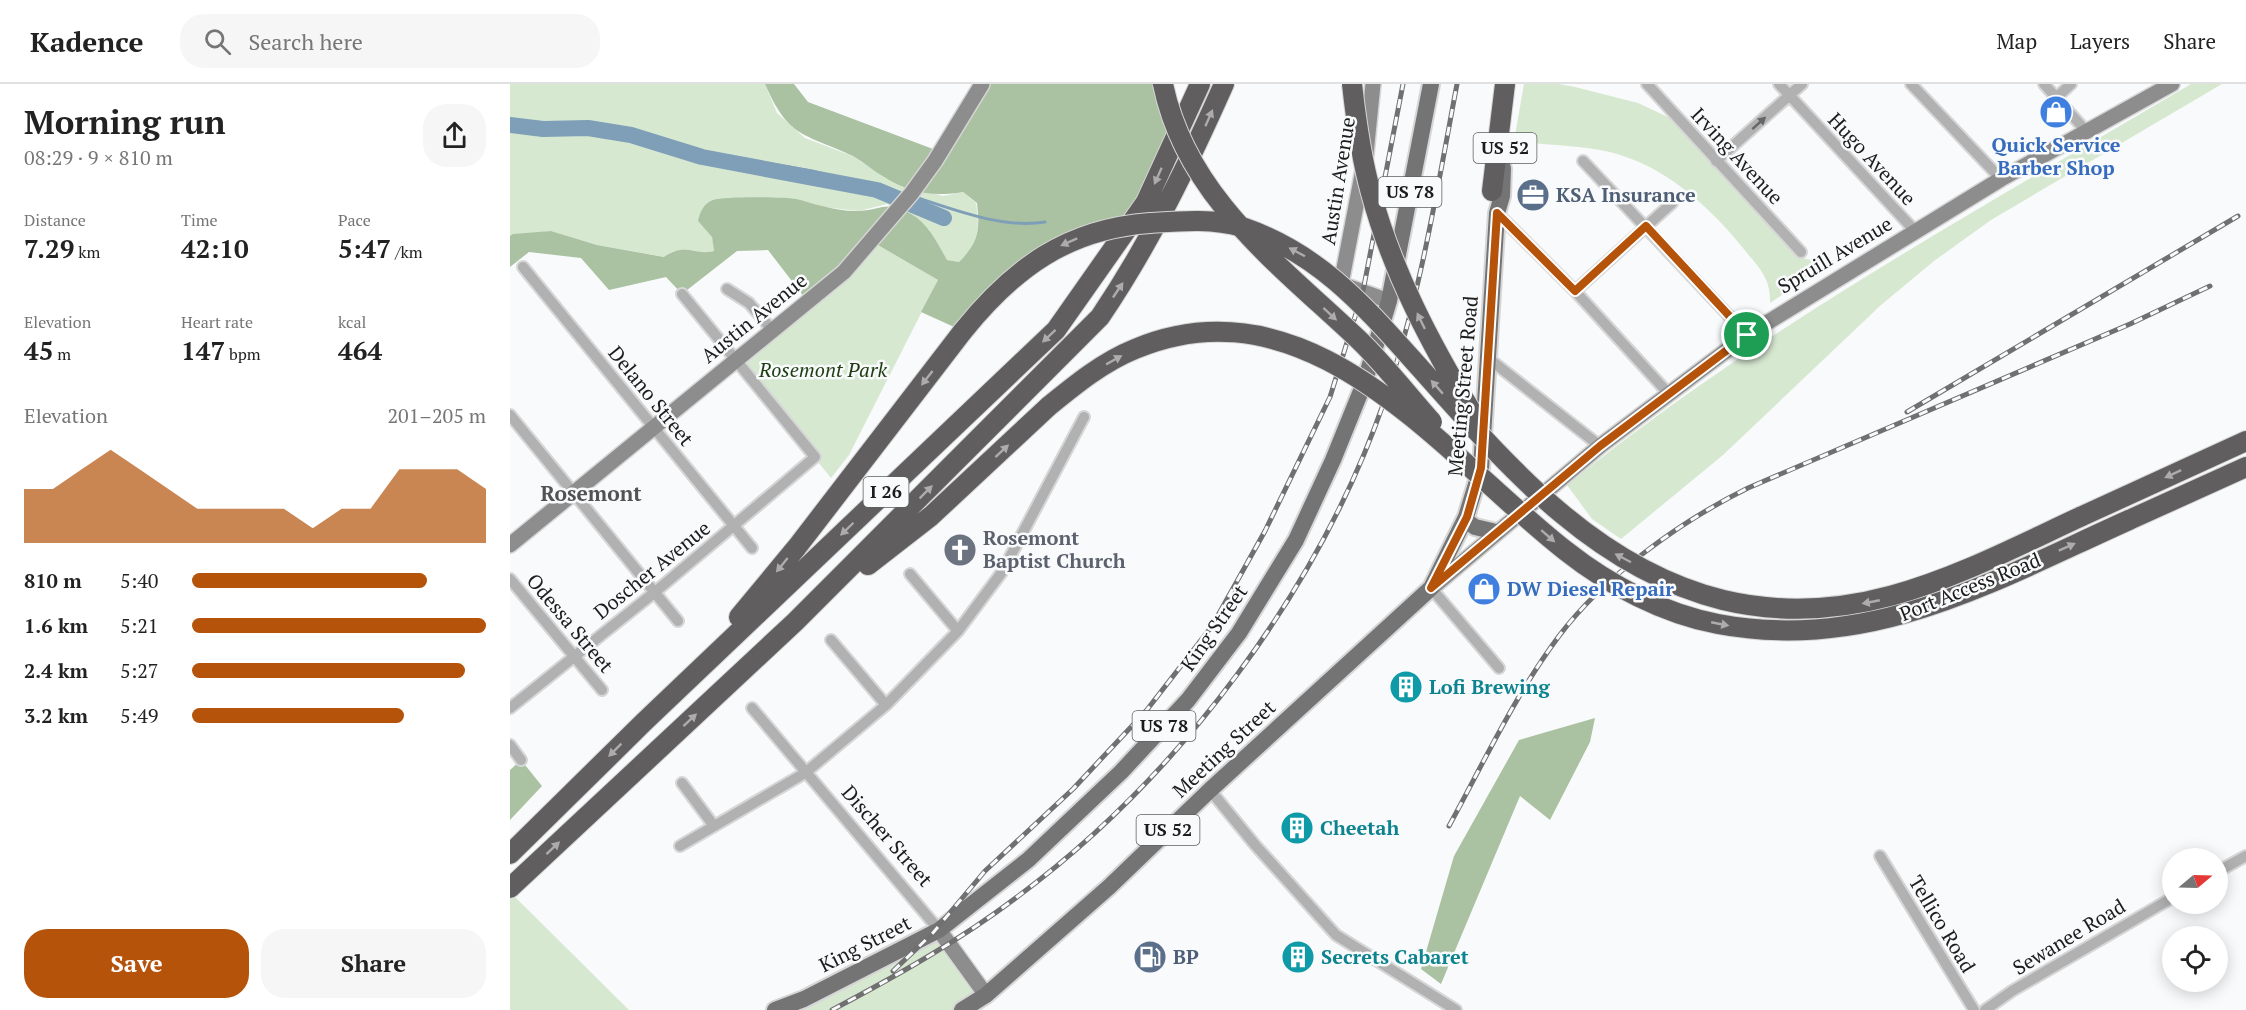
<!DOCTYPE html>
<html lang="en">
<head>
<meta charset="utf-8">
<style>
  :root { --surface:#fff; --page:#f6f6f6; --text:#222; --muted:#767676; --line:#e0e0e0; --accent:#b45309 }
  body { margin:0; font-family:"PT Serif",serif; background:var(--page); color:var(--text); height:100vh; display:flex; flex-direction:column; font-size:22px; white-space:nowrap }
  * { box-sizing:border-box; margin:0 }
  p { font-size:20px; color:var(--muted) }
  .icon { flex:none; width:33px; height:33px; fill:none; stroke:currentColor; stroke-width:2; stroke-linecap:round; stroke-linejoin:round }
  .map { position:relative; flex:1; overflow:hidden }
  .drawer { display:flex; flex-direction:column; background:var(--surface); width:510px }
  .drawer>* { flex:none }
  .needle { width:39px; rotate:71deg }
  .fabs { position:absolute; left:1652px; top:764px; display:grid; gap:12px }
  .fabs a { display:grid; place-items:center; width:66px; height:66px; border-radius:50%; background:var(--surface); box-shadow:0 3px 15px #0003; font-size:30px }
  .pin { position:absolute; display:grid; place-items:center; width:51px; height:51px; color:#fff; margin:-26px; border:3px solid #fff; border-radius:50%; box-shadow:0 2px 6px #0007 }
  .round { display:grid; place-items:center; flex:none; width:63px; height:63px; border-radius:24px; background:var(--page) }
  .head { display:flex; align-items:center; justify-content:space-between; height:102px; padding:0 24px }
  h1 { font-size:33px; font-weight:700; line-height:45px }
  .figures { display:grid; grid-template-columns:repeat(3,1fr); gap:9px; height:102px; padding:6px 24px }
  .figures div { display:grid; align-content:center }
  .figures b { font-size:26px; font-weight:700 }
  .figures small { font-size:16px; font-weight:400 }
  .figures p { font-size:16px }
  .chart { height:168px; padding:12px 24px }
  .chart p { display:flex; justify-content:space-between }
  .chart svg { width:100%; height:108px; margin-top:6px; fill:var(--accent); opacity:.7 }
  .primary-button { display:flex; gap:12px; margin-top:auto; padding:12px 24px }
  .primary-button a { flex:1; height:69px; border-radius:24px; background:var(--accent); color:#fff; font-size:24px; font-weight:700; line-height:69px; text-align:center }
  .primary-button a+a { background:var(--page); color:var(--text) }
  ul { padding:0 24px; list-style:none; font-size:20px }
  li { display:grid; grid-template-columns:96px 72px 1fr; align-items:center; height:45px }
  li i { height:15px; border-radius:8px; background:var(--accent) }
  header { display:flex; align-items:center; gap:36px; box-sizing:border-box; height:84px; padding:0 30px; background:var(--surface); border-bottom:2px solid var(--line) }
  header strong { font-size:28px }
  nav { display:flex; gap:33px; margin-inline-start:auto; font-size:21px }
  .search { width:420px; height:54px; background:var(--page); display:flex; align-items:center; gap:15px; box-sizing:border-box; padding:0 21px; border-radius:24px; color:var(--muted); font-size:22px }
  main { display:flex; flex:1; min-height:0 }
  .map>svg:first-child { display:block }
  .green { fill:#d7e8d1 }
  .forest { fill:#aac2a2 }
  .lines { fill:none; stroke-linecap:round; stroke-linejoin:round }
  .stream { stroke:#7f9fb8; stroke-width:3 }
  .river { stroke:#7f9fb8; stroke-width:16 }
  .street-casing { stroke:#d6d6d7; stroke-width:14 }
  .secondary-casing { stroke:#d6d6d7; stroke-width:18 }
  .primary-casing { stroke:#d6d6d7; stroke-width:20 }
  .highway-casing { stroke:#d6d6d7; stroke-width:22 }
  .street { stroke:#b1b1b1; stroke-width:10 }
  .secondary { stroke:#8e8d8d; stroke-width:15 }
  .primary { stroke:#757474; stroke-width:16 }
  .highway { stroke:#605e5e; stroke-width:20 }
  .rail-casing { stroke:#707071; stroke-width:5 }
  .rail { stroke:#f9fafb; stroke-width:3; stroke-dasharray:9; stroke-linecap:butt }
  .highway-bridge-casing { stroke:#d6d6d7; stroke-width:22; stroke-linecap:butt }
  .highway-bridge { stroke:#605e5e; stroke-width:20 }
  .oneway { fill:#acacac }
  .oneway2 { fill:#666667 }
  .route-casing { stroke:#fff; stroke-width:12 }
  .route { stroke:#b45309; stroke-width:8 }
  .labels { text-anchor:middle; stroke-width:5; stroke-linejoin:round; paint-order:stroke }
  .shield { fill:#f9fafb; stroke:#5e5f60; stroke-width:1.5 }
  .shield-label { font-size:18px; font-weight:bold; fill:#1c1c1d }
  .shop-label { font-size:20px; font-weight:bold; fill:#366cbe; stroke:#f9fafb }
  .street-label { font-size:20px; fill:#1c1c1d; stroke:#f9fafb }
  .service-label { font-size:20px; font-weight:bold; fill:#4e5e75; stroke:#f9fafb; text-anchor:start }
  .park-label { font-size:20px; font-style:italic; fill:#1e3e11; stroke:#f9fafb }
  .worship-label { font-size:20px; font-weight:bold; fill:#5b616d; stroke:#f9fafb; text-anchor:start }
  .culture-label { font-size:20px; font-weight:bold; fill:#0d838f; stroke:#f9fafb; text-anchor:start }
  .neighbourhood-label { font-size:21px; font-weight:bold; fill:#515252; stroke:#f9fafb }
</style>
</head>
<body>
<header>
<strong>Kadence</strong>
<div class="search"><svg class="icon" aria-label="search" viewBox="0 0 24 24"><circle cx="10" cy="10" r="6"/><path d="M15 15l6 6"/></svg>Search here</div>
<nav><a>Map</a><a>Layers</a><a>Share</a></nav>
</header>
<main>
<section class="drawer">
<div class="head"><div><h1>Morning run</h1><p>08:29 · 9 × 810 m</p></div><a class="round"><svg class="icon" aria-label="share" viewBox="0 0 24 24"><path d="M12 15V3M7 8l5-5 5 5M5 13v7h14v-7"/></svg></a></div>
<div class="figures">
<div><p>Distance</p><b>7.29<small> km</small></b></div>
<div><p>Time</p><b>42:10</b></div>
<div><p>Pace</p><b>5:47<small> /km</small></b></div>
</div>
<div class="figures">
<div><p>Elevation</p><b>45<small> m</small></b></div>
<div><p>Heart rate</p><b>147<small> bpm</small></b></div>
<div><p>kcal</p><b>464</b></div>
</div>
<div class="chart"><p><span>Elevation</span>201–205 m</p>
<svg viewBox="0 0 160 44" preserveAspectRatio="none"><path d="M0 44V22L10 22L20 14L30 6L40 14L50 22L60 30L70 30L80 30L90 30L100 38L110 30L120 30L130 14L140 14L150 14L160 22V44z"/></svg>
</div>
<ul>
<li><b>810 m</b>5:40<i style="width:80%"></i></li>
<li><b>1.6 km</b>5:21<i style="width:100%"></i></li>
<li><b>2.4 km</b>5:27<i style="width:93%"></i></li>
<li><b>3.2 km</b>5:49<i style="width:72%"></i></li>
</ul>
<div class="primary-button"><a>Save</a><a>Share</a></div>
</section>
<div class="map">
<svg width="1736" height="926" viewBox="0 0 1736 926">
  <rect width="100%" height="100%" fill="#f9fafb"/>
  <!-- green -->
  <path class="green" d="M0 0H255L267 29 295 54 345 73 375 94 433 112 453 108 466 119C470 146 469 158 449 178L437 176 419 146 377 120 349 127 313 123 284 115 188 137 202 152 204 167 194 169 164 167 155 173 87 161 41 147 0 152Z
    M1014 0H1049L1065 3 1128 19 1160 34 1287 173 1306 177 1324 176 1260 219C1261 193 1248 183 1233 164 1198 121 1155 82 1100 68 1070 61 1035 61 1004 57Z
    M1681 0H1712L1481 136 1424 177 1371 221 1213 371 1111 455 1082 435 1057 401C1250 245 1468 126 1681 0Z
    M361 157 428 196 339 371 321 394 226 277Z
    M0 808 119 926H0Z
    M429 846 476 911 452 926H265Z"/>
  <!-- forest -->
  <path class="forest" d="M255 0H284L298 18 431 68 472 0H653L667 50 621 141 556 159 453 247 411 228 428 196 361 157 298 218 258 166 227 167 172 210 156 193 99 206 71 174 19 168 0 183V152L3 150 41 147 87 161 154 173C176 158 184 172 204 167L202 153 188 137C190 128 194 119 203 116 216 112 273 113 286 115 306 120 328 128 349 127 373 126 375 116 401 130 418 139 428 160 437 176L449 178C469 158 470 146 467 119L453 108C424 113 399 109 374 93 363 87 354 78 343 72 294 49 279 55 255 0Z
    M1085 634 1080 658 1040 736 1010 712 931 900 911 885 944 772 1009 656Z
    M11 676 32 702 0 736V686Z"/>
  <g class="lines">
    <!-- stream -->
    <path class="stream" d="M113 54 302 87 393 110
      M405 113C445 126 493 145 535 138"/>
    <!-- river -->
    <path class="river" d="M0 41 33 45 78 44 121 51 192 73 367 106 434 134"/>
    <defs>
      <path id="street" d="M1137 0 1291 168
        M1269 0 1405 147
        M1401 0 1491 95
        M1534 0 1576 47
        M1546 14 1561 0
        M1073 77 1237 251
        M1206 77 1292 0
        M987 129 1065 207 1158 309
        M13 183 242 464
        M217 205 239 219 263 247
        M1065 207 1162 119
        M978 274 1090 362
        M0 331 168 537
        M400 490 448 547
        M0 495 92 606
        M921 504 989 584
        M321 556 376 621
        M0 624 145 508 305 373 172 210
        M242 624 429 846
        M0 661 11 676
        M172 699 204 742
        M700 706 746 762 826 851 946 926
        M170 762 295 689 376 621 448 547 492 488 574 333
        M1370 772 1464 926
        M1707 788 1736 772
        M1475 926 1502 907 1662 814"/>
      <path id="secondary" d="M863 0 856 70 831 200 879 217
        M0 461 334 188 401 110 425 77 472 0
        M923 503 1090 362 1237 251 1491 95 1662 0
        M429 846 476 911"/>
      <path id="primary" d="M955 436 965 443 986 448
        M265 926 294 915 429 846 518 776 611 688 678 616 729 549 786 456 823 376 855 297 879 217 921 0
        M452 926 476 911 599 803 700 706 921 504 956 433 971 384 987 129 992 112 993 84"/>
      <path id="highway" d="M982 107 995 0
        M1570 433 1736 357
        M1619 436 1736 383
        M358 481 421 432 539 322
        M229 533 287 463 453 247
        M0 770 135 637 546 246 636 118 690 0
        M0 804 285 538 590 233C640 159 678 81 714 0"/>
    </defs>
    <!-- street casing -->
    <use href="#street" class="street-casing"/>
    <!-- secondary casing -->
    <use href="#secondary" class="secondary-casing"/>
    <!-- primary casing -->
    <use href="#primary" class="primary-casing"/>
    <!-- highway casing -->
    <use href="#highway" class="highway-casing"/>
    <!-- street -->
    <use href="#street" class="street"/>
    <!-- secondary -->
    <use href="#secondary" class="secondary"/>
    <!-- primary -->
    <use href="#primary" class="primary"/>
    <!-- highway -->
    <use href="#highway" class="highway"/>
    <defs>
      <path id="rail" d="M1397 328 1728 132
        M939 742C974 678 1005 611 1049 552 1094 492 1171 437 1238 404L1620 240 1700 202
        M383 887 422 850 475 787 563 705 636 627 702 542 755 447 820 313 853 207 893 0
        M322 926C386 892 449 857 507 813 668 694 810 505 875 315 910 213 927 106 947 0"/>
    </defs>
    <!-- rail casing -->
    <use href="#rail" class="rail-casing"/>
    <!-- rail -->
    <use href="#rail" class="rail"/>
    <defs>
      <path id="highway-bridge" d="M653 0C676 113 770 181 849 256 875 281 898 311 922 338
        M842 0C846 37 851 73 861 109 882 187 921 261 963 330
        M453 247C504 184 557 145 640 139 670 137 703 134 732 143 811 170 856 224 910 284 995 379 1083 484 1213 516 1347 548 1454 487 1570 433
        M539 322C566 300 593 278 625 265 802 191 934 372 1056 467 1099 501 1154 530 1208 540 1361 569 1485 496 1619 436"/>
    </defs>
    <!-- highway-bridge casing -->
    <use href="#highway-bridge" class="highway-bridge-casing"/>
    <!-- highway-bridge -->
    <use href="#highway-bridge" class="highway-bridge"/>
  </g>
  <!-- one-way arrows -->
  <defs><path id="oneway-solid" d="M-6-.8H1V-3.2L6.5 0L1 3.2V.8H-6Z" transform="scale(1.5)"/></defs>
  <g class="oneway">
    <use href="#oneway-solid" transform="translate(699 34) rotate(-66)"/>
    <use href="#oneway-solid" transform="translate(648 92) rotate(114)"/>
    <use href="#oneway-solid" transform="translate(559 158) rotate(156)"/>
    <use href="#oneway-solid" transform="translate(787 168) rotate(-152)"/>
    <use href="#oneway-solid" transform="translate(608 206) rotate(-56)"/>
    <use href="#oneway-solid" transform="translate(820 230) rotate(43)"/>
    <use href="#oneway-solid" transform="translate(911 237) rotate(-116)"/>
    <use href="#oneway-solid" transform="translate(539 252) rotate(137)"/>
    <use href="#oneway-solid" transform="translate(604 276) rotate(-29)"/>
    <use href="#oneway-solid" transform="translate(417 294) rotate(128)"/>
    <use href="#oneway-solid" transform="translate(927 303) rotate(-131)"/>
    <use href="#oneway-solid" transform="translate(492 367) rotate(-43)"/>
    <use href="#oneway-solid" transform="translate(1663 390) rotate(155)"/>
    <use href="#oneway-solid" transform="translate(416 408) rotate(-45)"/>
    <use href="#oneway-solid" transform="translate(337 445) rotate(136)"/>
    <use href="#oneway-solid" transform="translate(1038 452) rotate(41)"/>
    <use href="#oneway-solid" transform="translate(1557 463) rotate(-24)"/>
    <use href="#oneway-solid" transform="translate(1113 474) rotate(-152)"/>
    <use href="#oneway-solid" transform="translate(272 481) rotate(129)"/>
    <use href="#oneway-solid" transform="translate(1361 518) rotate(169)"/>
    <use href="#oneway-solid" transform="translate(1210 540) rotate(11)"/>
    <use href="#oneway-solid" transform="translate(180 636) rotate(-43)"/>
    <use href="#oneway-solid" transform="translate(105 666) rotate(135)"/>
    <use href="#oneway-solid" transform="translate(43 764) rotate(-43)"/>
  </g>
  <use class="oneway2" href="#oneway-solid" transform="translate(1249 39) rotate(-42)"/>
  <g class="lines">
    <defs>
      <path id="route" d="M987 129 1065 207 1136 142 1237 251 1090 362 921 504 957 433 971 384Z"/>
    </defs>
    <!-- route casing -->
    <use href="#route" class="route-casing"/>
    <!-- route -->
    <use href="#route" class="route"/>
  </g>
  <!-- icons -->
  <defs>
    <symbol id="shop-disc" viewBox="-11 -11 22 22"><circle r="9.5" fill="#3f7fe0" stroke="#f9fafb"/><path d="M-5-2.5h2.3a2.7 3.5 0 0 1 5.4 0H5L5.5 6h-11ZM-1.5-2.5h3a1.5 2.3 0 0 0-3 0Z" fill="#fff"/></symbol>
    <symbol id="office-disc" viewBox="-11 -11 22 22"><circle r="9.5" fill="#5c6f8a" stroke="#f9fafb"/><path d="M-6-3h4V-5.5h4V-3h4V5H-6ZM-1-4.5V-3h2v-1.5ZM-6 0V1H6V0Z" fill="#fff"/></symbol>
    <symbol id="church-disc" viewBox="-11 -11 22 22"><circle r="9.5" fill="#6b7280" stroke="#f9fafb"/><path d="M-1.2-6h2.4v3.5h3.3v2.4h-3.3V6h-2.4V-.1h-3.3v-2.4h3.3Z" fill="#fff"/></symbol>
    <symbol id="building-disc" viewBox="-11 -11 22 22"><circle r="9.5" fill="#0f9aa8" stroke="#f9fafb"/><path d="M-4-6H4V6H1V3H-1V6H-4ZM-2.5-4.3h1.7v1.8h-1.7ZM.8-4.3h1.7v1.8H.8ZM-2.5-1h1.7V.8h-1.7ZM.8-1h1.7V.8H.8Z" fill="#fff"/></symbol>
    <symbol id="fuel-disc" viewBox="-11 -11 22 22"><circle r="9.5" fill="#5c6f8a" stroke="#f9fafb"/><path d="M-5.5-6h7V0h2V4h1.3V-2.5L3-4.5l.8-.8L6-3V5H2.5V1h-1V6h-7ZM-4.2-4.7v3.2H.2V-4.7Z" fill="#fff"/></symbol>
  </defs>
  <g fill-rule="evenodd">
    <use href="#shop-disc" x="1527" y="9" width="38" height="38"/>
    <use href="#office-disc" x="1004" y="92" width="38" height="38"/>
    <use href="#church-disc" x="431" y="447" width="38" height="38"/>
    <use href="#shop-disc" x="955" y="486" width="38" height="38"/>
    <use href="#building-disc" x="877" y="584" width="38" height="38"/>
    <use href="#building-disc" x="768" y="725" width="38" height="38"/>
    <use href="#fuel-disc" x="621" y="854" width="38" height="38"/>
    <use href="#building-disc" x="769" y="854" width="38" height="38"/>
  </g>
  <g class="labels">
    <!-- shield labels -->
    <g class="shield">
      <rect x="963.5" y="49" width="63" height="30" rx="4.5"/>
      <rect x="868.5" y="93" width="63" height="30" rx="4.5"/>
      <rect x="353.5" y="393" width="45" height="30" rx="4.5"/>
      <rect x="622.5" y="627" width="63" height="30" rx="4.5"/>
      <rect x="626.5" y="731" width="63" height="30" rx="4.5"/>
    </g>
    <g class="shield-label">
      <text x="995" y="70">US 52</text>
      <text x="900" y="114">US 78</text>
      <text x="376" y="414">I 26</text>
      <text x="654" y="648">US 78</text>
      <text x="658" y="752">US 52</text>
    </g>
    <!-- shop labels -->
    <g class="shop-label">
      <text x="1546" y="68">Quick Service<tspan x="1546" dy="23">Barber Shop</tspan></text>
      <text x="997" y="512" text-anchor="start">DW Diesel Repair</text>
    </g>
    <!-- street labels -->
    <g class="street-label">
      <text transform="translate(1227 72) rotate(47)" y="7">Irving Avenue</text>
      <text transform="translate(1362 75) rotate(47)" y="7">Hugo Avenue</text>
      <text transform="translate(828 97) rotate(-81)" y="7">Austin Avenue</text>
      <text transform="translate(1325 171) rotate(-31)" y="7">Spruill Avenue</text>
      <text transform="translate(244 234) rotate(-39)" y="7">Austin Avenue</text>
      <text transform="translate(953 302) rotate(-85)" y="7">Meeting Street Road</text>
      <text transform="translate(141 312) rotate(51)" y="7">Delano Street</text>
      <text transform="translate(142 486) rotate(-39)" y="7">Doscher Avenue</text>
      <text transform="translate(1460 503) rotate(-22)" y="7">Port Access Road</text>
      <text transform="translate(60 539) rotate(50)" y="7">Odessa Street</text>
      <text transform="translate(704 544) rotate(-55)" y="7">King Street</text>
      <text transform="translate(714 665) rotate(-43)" y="7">Meeting Street</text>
      <text transform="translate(377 752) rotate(49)" y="7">Discher Street</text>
      <text transform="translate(1432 840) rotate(59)" y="7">Tellico Road</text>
      <text transform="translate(1559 853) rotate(-31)" y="7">Sewanee Road</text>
      <text transform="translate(355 860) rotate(-27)" y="7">King Street</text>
    </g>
    <!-- service labels -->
    <g class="service-label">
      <text x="1046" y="118">KSA Insurance</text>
      <text x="663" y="880">BP</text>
    </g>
    <!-- park labels -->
    <g class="park-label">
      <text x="313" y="293">Rosemont Park</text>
    </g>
    <!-- worship labels -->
    <g class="worship-label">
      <text x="473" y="461">Rosemont<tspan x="473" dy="23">Baptist Church</tspan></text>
    </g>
    <!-- culture labels -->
    <g class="culture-label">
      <text x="919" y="610">Lofi Brewing</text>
      <text x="810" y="751">Cheetah</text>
      <text x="811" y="880">Secrets Cabaret</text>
    </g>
    <!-- neighbourhood labels -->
    <g class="neighbourhood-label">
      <text x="81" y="417">Rosemont</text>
    </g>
  </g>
</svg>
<div class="fabs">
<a><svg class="needle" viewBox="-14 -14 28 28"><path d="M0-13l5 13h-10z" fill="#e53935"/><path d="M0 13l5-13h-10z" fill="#767676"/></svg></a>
<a><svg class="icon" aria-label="locate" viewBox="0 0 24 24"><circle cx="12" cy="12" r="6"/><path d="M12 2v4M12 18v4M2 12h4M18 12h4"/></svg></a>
</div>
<div class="pin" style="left:1237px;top:251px;background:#1e9e55"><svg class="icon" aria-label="arrive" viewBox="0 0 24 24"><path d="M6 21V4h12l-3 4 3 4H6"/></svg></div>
</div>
</main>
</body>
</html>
